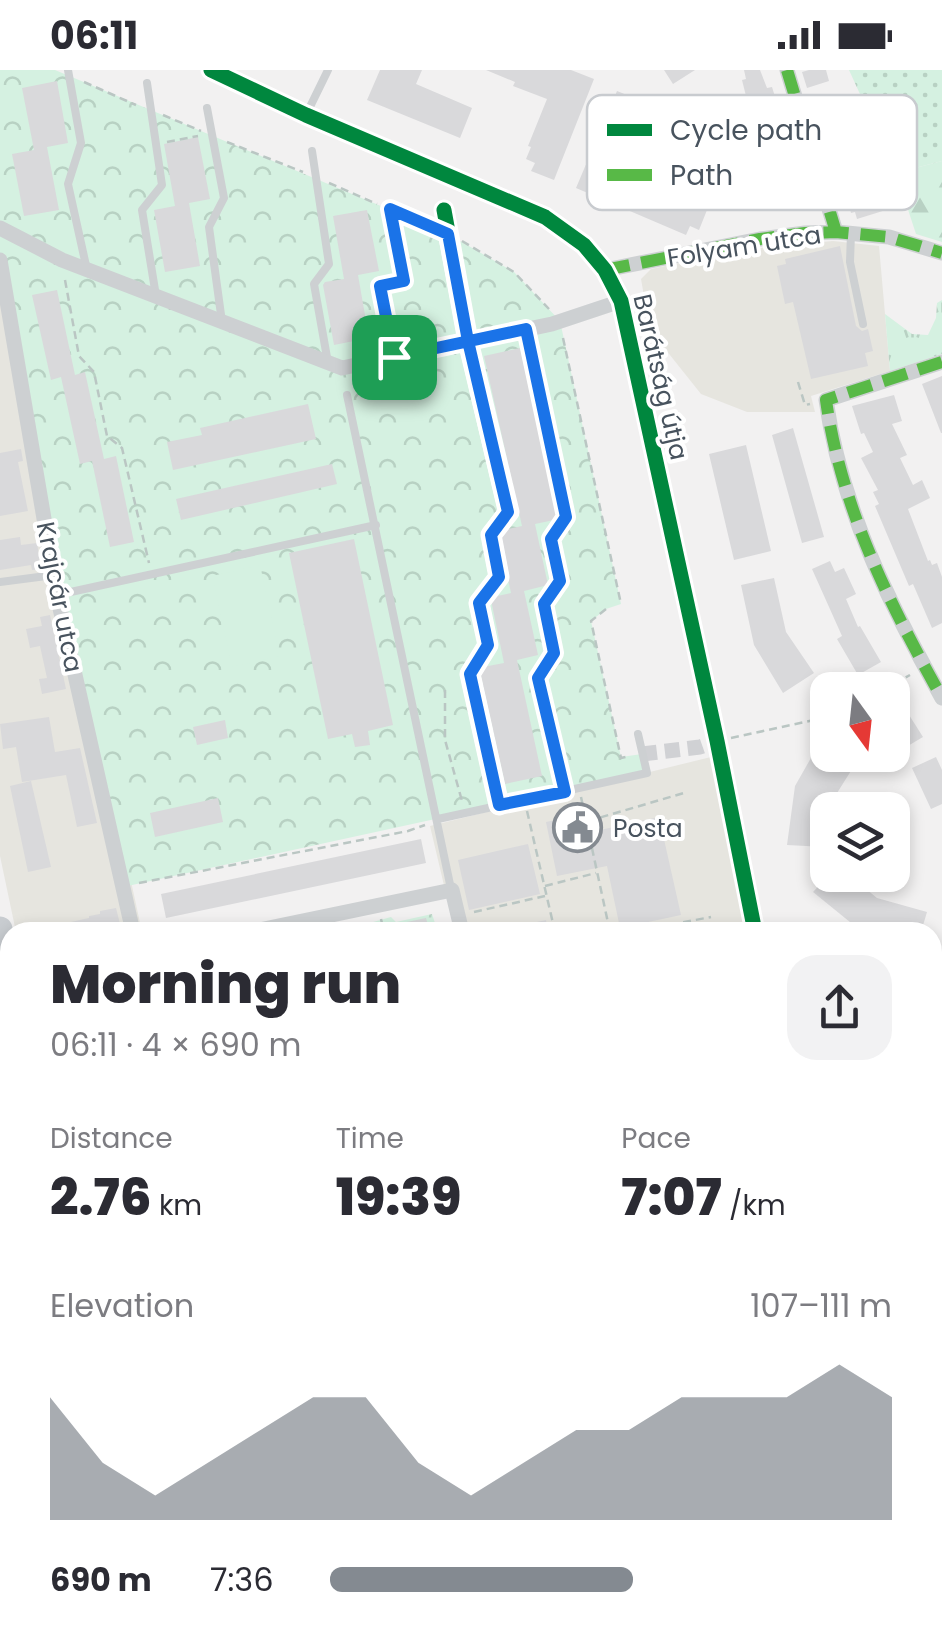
<!DOCTYPE html>
<html lang="en">
<head>
<meta charset="utf-8">
<style>
  :root { --surface:#fff; --page:#f2f2f3; --text:#2b2b33; --muted:#7c7c81; --accent:#848a91 }
  body { margin:0; font-family:Poppins,sans-serif; background:var(--page); color:var(--text); height:100vh; display:flex; flex-direction:column; font-size:38px; white-space:nowrap }
  * { box-sizing:border-box; margin:0 }
  p { font-size:32px; color:var(--muted) }
  .icon { flex:none; width:55px; height:55px; fill:none; stroke:currentColor; stroke-width:2; stroke-linecap:round; stroke-linejoin:round }
  .map { position:relative; flex:1; overflow:hidden }
  .panel { position:absolute; left:0px; top:852px; width:942px; height:718px; display:flex; flex-direction:column; background:var(--surface); border-radius:30px 30px 0 0; box-shadow:0 5px 15px #0003 }
  .panel>* { flex:none }
  .needle { width:65px; rotate:165deg }
  .tools { position:absolute; left:810px; top:602px; display:grid; gap:20px }
  .tools a { display:grid; place-items:center; width:100px; height:100px; border-radius:20px; background:var(--surface); box-shadow:0 5px 15px #0003; font-size:50px }
  .pin { position:absolute; display:grid; place-items:center; width:85px; height:85px; color:#fff; margin:-42px; border-radius:20px; box-shadow:0 5px 15px #0006 }
  .round { display:grid; place-items:center; flex:none; width:105px; height:105px; border-radius:30px; background:var(--page) }
  .head { display:flex; align-items:center; justify-content:space-between; height:170px; padding:0 50px }
  h1 { font-size:55px; font-weight:800; line-height:75px }
  .stats { display:grid; grid-template-columns:repeat(3,1fr); gap:15px; height:170px; padding:10px 50px }
  .stats div { display:grid; align-content:center }
  .stats b { font-size:50px; font-weight:800 }
  .stats small { font-size:28px; font-weight:400 }
  .stats p { font-size:28px }
  .chart { height:280px; padding:20px 50px }
  .chart p { display:flex; justify-content:space-between }
  .chart svg { width:100%; height:180px; margin-top:10px; fill:var(--accent); opacity:.7 }
  ul { padding:0 50px; list-style:none; font-size:32px }
  li { display:grid; grid-template-columns:160px 120px 1fr; align-items:center; height:75px }
  li i { height:25px; border-radius:12px; background:var(--accent) }
  .status { display:flex; justify-content:space-between; align-items:center; height:70px; padding:0 50px; background:var(--surface); direction:ltr }
  .status svg { height:28px; fill:currentColor }
  .map>svg:first-child { display:block }
  .commercial { fill:#e6e5df }
  .grass { fill:url(#grass-tufts) }
  .forest { fill:url(#forest-firs) }
  .park { fill:url(#park-crowns) }
  .garden { fill:url(#garden-dots) }
  .pitch { fill:#d5f1e1 }
  .building { fill:#d9d9db }
  .lines { fill:none; stroke-linecap:round; stroke-linejoin:round }
  .minor-tunnel { stroke:#d0d1d4; stroke-width:15; stroke-dasharray:15 8; stroke-linecap:butt }
  .path { stroke:#bac6c3; stroke-width:2.5; stroke-dasharray:8 5; stroke-linecap:butt }
  .service { stroke:#cdd0d2; stroke-width:8 }
  .minor { stroke:#cdd0d2; stroke-width:15 }
  .primary { stroke:#c8ccd0; stroke-width:25 }
  .quiet { stroke:#58b947; stroke-width:12; stroke-dasharray:25 12; stroke-linecap:butt }
  .cycleway-casing { stroke:#fff; stroke-width:21 }
  .cycleway { stroke:#00873e; stroke-width:15 }
  .route-casing { stroke:#fff; stroke-width:20 }
  .route { stroke:#1a73e8; stroke-width:12 }
  .labels { text-anchor:middle; stroke-width:8; stroke-linejoin:round; paint-order:stroke }
  .street-label { font-size:25px; fill:#48535e; stroke:#fff }
  .poi-label { font-size:25px; fill:#48535e; stroke:#fff; text-anchor:start }
  .key { fill:#fff; stroke:#c8cbcf; stroke-width:2.5 }
  .key-label { font-size:28px; fill:#48535e }
</style>
</head>
<body>
<div class="status"><b>06:11</b><svg viewBox="0 0 49 12"><path d="M0 12V9h3v3zM5 12V6h3v6zM10 12V3h3v9zM15 12V0h3v12zM26 1h20v11H26zM47 4h2v5h-2z"/></svg></div>
<div class="map">
<svg width="942" height="1569" viewBox="0 0 942 1569">
  <defs>
    <pattern id="grass-tufts" width="24" height="20" patternUnits="userSpaceOnUse" patternTransform="scale(2.5)"><rect width="24" height="20" fill="#d5f1e1"/><path d="M3 7l-1-3M5 7V3M7 7l1-3M15 17l-1-3M17 17v-4M19 17l1-3" fill="none" stroke="#b8d1c3"/></pattern>
    <pattern id="forest-firs" width="22" height="20" patternUnits="userSpaceOnUse" patternTransform="scale(2.5)"><rect width="22" height="20" fill="#d5f1e1"/><path d="M5 1l3.5 6h-7zM16 11l3.5 6h-7z" fill="#b8d1c3"/></pattern>
    <pattern id="park-crowns" width="20" height="18" patternUnits="userSpaceOnUse" patternTransform="scale(2.5)"><rect width="20" height="18" fill="#d5f1e1"/><path d="M2 6a3 3 0 1 1 6 0M12 15a3 3 0 1 1 6 0" fill="none" stroke="#b8d1c3"/></pattern>
    <pattern id="garden-dots" width="8" height="8" patternUnits="userSpaceOnUse" patternTransform="scale(2.5)"><rect width="8" height="8" fill="#d5f1e1"/><path d="M2 2h.1M6 6h.1" fill="none" stroke="#b8d1c3" stroke-width="1.8" stroke-linecap="round"/></pattern>
  </defs>
  <rect width="100%" height="100%" fill="#f2f1f1"/>
  <!-- commercial -->
  <path class="commercial" d="M0 108 87 608 142 862H16L0 786Z
    M833 171 879 176 890 301 811 326 815 342H747L701 324 650 260 641 209 651 199 741 180Z
    M711 687 746 862H455L430 756Z
    M279 1560H351L352 1569H281Z"/>
  <!-- grass -->
  <path class="grass" d="M942 230V284L890 301 885 244 912 264 928 265 936 248 937 233Z"/>
  <!-- forest -->
  <path class="forest" d="M942 91V172L916 164 896 103Z"/>
  <!-- park -->
  <path class="park" d="M0 0H55L448 164 514 202 560 251 621 534 606 539 591 551 621 687 642 684 647 703 123 817 57 525 0 190Z
    M432 844 438 862H368L366 854 391 847 396 852Z
    M182 1560H266L268 1569H183Z
    M528 1560H862L864 1569H530Z"/>
  <!-- garden -->
  <path class="garden" d="M849 0H942V91L896 103Z"/>
  <!-- pitch -->
  <path class="pitch" d="M260 495 280 586 232 597 212 506Z"/>
  <!-- building -->
  <path class="building" d="M380 0H422L416 14 472 38 460 68 367 30Z
    M486 0H571L594 9 554 110 531 101 535 93 526 89 531 77 528 76 547 29 513 16 515 12Z
    M664 0H695L673 14Z
    M744 0H760L767 18 772 17 777 33 756 39 751 25 746 26 742 10 746 9Z
    M809 0H826L829 11 807 18 802 2Z
    M57 11 68 73 47 77 59 140 24 146 12 84 34 80 22 18Z
    M617 21 642 31 638 39 650 44 643 58 646 60 637 81 641 83 633 100 702 129 699 136 707 140 699 160 690 156 686 165 576 118Z
    M198 67 210 129 189 133 200 196 165 202 154 140 175 136 164 74Z
    M877 109 886 140 857 149 855 142 851 143 846 125 850 124 848 117Z
    M367 140 379 201 358 205 369 268 334 275 323 215 325 212 344 209 333 146Z
    M840 176 856 256 862 261 868 259 873 281 865 283 868 296 811 309 793 232 785 234 777 196 786 194 785 189Z
    M57 220 75 305 85 302 104 389 116 386 134 472 110 477 92 391 80 394 61 307 51 310 32 225Z
    M520 278 557 446 554 450 535 454 548 515 524 521 538 585 517 590 542 706 505 714 480 602 483 597 504 593 491 530 493 527 511 523 499 467 504 460 522 456 484 286Z
    M942 306V363H941L922 314Z
    M894 325 902 351 892 354 907 385 900 388 913 415 922 410 930 428 908 439 928 491 930 490 932 495 937 493 942 507V553L932 558 913 514 909 516 875 436 879 434 873 422 878 420 861 388 873 382 864 363 861 364 852 336Z
    M308 334 316 369 173 400 167 372 202 365 200 358Z
    M793 358 824 467 802 473 772 365Z
    M746 375 771 481 734 490 709 384Z
    M21 379 23 391 18 392 28 441 0 446V383Z
    M332 394 337 414 181 450 176 429Z
    M20 467 21 475 37 473 41 499 32 500 31 495 0 500V470Z
    M354 469 393 655 368 661 370 675 355 677 352 664 328 669 289 483Z
    M830 491 835 502 844 498 856 524 846 529 858 557 860 556 881 592 858 605 837 569 842 566 812 499Z
    M774 508 786 562 814 603 783 623 754 575 741 515Z
    M50 545 66 619 42 624 39 609 47 608 40 576 30 578 26 559 42 556 40 547Z
    M892 618 923 667 901 680 892 666Z
    M49 647 55 682 80 678 97 753 77 757 66 705 22 712 16 677 3 679 0 654Z
    M225 650 228 668 197 675 193 657Z
    M828 658V685H861L832 731 831 740H828L825 777 787 775 795 716Z
    M936 687 942 700V734L931 739 912 698Z
    M31 711 51 797 28 802 10 716Z
    M218 728 223 752 155 767 150 743Z
    M579 745 582 764 659 747 681 845 620 858 607 796 557 806 546 752Z
    M421 769 426 793 166 848 161 824Z
    M528 774 540 824 469 840 458 790Z
    M829 805H849L877 828 927 842 921 862 861 861 813 822Z
    M116 838 122 862H105L104 858 83 862H48V857L89 848V846L100 844V841Z
    M426 848 430 862H384L383 857Z
    M546 850 548 862H514V857Z"/>
  <g class="lines">
    <!-- minor-tunnel -->
    <path class="minor-tunnel" d="M642 684 700 677 717 671"/>
    <!-- path -->
    <path class="path" d="M84 12 136 35
      M163 45 201 61
      M167 72 198 66
      M227 72 303 102
      M329 113 377 134
      M403 144 437 159
      M462 171 514 202 549 239
      M65 210 79 286 94 302 107 366 122 378 149 493
      M563 268 621 534
      M798 312 805 335 810 334
      M606 539 591 551 621 688 630 686
      M445 620V670L462 731
      M883 620 910 605
      M731 668 828 647
      M581 727 610 862
      M527 741 555 862
      M588 751 684 723
      M139 813 408 761 425 755
      M545 816 596 803
      M474 842 545 826
      M381 849 384 862
      M632 862 711 847
      M0 1367 10 1366
      M119 1560 120 1569
      M797 1560 799 1569
      M31 1569 95 1564V1560
      M225 1569 233 1560"/>
    <!-- service -->
    <path class="service" d="M68 0 81 73 68 114 87 200
      M147 13 162 115 142 140 156 226
      M207 38 224 128 209 157 222 252
      M306 45 328 0
      M312 81 329 194 314 214 328 293
      M389 139 404 211 380 216 394 287
      M444 140 468 271 509 442 491 465 499 507 479 533 488 575 470 604 499 735
      M851 163 850 192 863 254
      M526 259 565 447 551 469 559 511 545 534 554 583 538 608 565 721
      M347 325 451 819
      M0 512 54 505
      M57 525 376 455
      M438 749 647 703 638 664
      M932 1211 942 1216
      M932 1291 942 1325
      M734 1569 733 1563 747 1560"/>
    <!-- minor -->
    <path class="minor" d="M211 0 306 45 545 147 584 175 605 200 621 231 717 671 755 862
      M787 0 836 162
      M0 158 62 190 342 298 552 254 621 231
      M0 190 57 525 133 862
      M605 200 760 169 805 163 836 162 889 167 942 183
      M942 292 826 330C841 438 890 535 942 628
      M250 862 452 820 462 862
      M932 896 942 894
      M0 1060 10 1059
      M0 1210 10 1209
      M0 1486 10 1485
      M266 1560 268 1569
      M403 1560 405 1569
      M606 1560 608 1569
      M905 1560 908 1569"/>
    <!-- primary -->
    <path class="primary" d="M0 859 10 906
      M146 1560 148 1569"/>
    <!-- quiet -->
    <path class="quiet" d="M787 0 836 162
      M605 200 760 169 805 163 836 162 889 167 942 183
      M942 292 826 330C841 438 890 535 942 628
      M932 896 942 894
      M130 1560 131 1569"/>
    <defs>
      <path id="cycleway" d="M211 0 306 45 545 147 584 175 605 200 621 231 717 671 755 862
        M444 140 468 271 509 442 491 465 499 507 479 533 488 575 470 604 499 735"/>
    </defs>
    <!-- cycleway casing -->
    <use href="#cycleway" class="cycleway-casing"/>
    <!-- cycleway -->
    <use href="#cycleway" class="cycleway"/>
  </g>
  <g class="lines">
    <defs>
      <path id="route" d="M394 287 526 259 566 447 551 469 560 511 544 534 554 583 538 608 565 722 499 735 470 604 488 575 479 533 499 507 491 465 508 442 468 271 448 164 390 139 404 211 380 216 394 287"/>
    </defs>
    <!-- route casing -->
    <use href="#route" class="route-casing"/>
    <!-- route -->
    <use href="#route" class="route"/>
  </g>
  <!-- icons -->
  <defs>
    <symbol id="civic-ring" viewBox="-11 -11 22 22"><circle r="9.5" fill="#fff" stroke="#848a91" stroke-width="1.5"/><path d="M-.6-6.5H3V-4.5H.6V-3L4-1V1h2V6H-6V1h2V-1L-.6-3ZM-1.2 2.5V6h2.4V2.5Z" fill="#848a91"/></symbol>
  </defs>
  <g fill-rule="evenodd">
    <use href="#civic-ring" x="550" y="730" width="55" height="55"/>
  </g>
  <g class="labels">
    <!-- street labels -->
    <g class="street-label">
      <text transform="translate(744 176) rotate(-9)" y="9">Folyam utca</text>
      <text transform="translate(661 307) rotate(77)" y="9">Barátság útja</text>
      <text transform="translate(60 527) rotate(79)" y="9">Krajcár utca</text>
    </g>
    <!-- poi labels -->
    <g class="poi-label">
      <text x="613" y="767">Posta</text>
    </g>
  </g>
  <!-- legend -->
  <rect x="587" y="25" width="330" height="115" rx="15" class="key"/>
  <rect x="607" y="54" width="45" height="12" fill="#00873e"/>
  <rect x="607" y="99" width="45" height="12" fill="#58b947"/>
  <g class="key-label">
    <text x="670" y="70">Cycle path</text>
    <text x="670" y="115">Path</text>
  </g>
</svg>
<div class="tools">
<a><svg class="needle" viewBox="-14 -14 28 28"><path d="M0-13l5 13h-10z" fill="#e53935"/><path d="M0 13l5-13h-10z" fill="#7c7c81"/></svg></a>
<a><svg class="icon" aria-label="layers" viewBox="0 0 24 24"><path d="M12 4l9 5-9 5-9-5zM3 14l9 5 9-5"/></svg></a>
</div>
<div class="pin" style="left:394px;top:287px;background:#1e9e55"><svg class="icon" aria-label="arrive" viewBox="0 0 24 24"><path d="M6 21V4h12l-3 4 3 4H6"/></svg></div>
<section class="panel">
<div class="head"><div><h1>Morning run</h1><p>06:11 · 4 × 690 m</p></div><a class="round"><svg class="icon" aria-label="share" viewBox="0 0 24 24"><path d="M12 15V3M7 8l5-5 5 5M5 13v7h14v-7"/></svg></a></div>
<div class="stats">
<div><p>Distance</p><b>2.76<small> km</small></b></div>
<div><p>Time</p><b>19:39</b></div>
<div><p>Pace</p><b>7:07<small> /km</small></b></div>
</div>
<div class="chart"><p><span>Elevation</span>107–111 m</p>
<svg viewBox="0 0 160 44" preserveAspectRatio="none"><path d="M0 44V14L10 30L20 38L30 30L40 22L50 14L60 14L70 30L80 38L90 30L100 22L110 22L120 14L130 14L140 14L150 6L160 14V44z"/></svg>
</div>
<ul>
<li><b>690 m</b>7:36<i style="width:54%"></i></li>
</ul>
</section>
</div>
</body>
</html>
